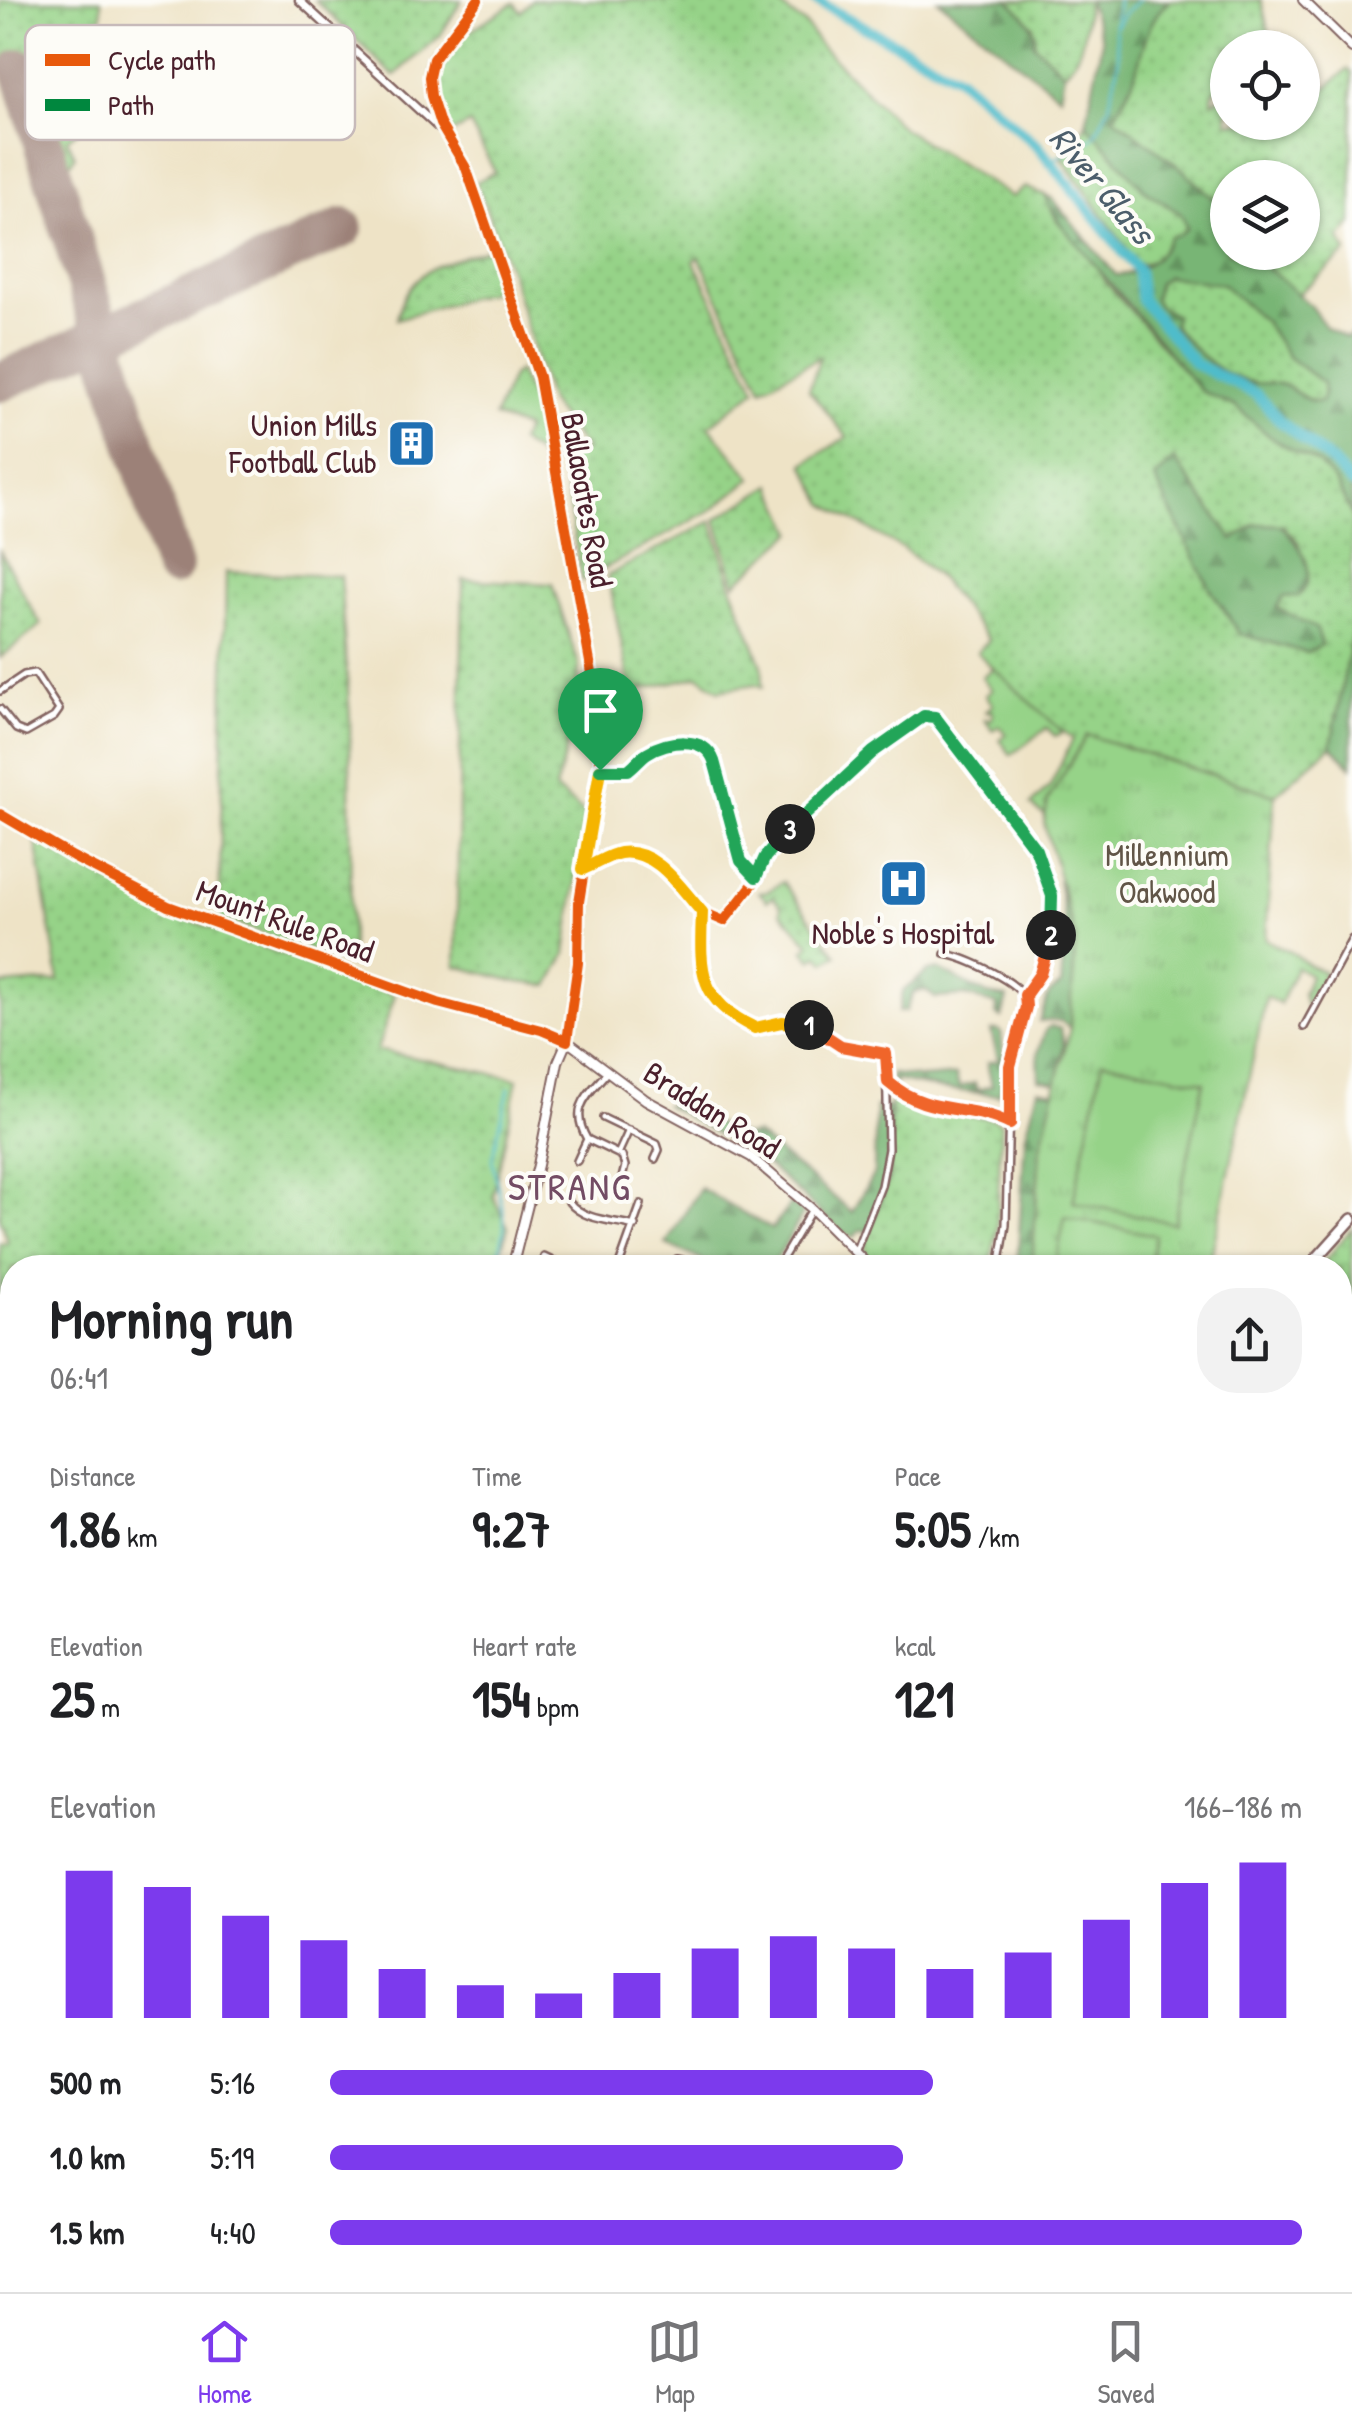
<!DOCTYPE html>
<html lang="en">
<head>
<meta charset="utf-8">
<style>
  :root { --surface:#fff; --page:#f2f2f2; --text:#202124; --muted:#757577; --line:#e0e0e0; --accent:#7c3aed }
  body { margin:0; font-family:"Patrick Hand",sans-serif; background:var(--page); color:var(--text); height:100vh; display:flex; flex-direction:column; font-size:38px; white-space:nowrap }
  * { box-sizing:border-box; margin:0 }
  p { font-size:32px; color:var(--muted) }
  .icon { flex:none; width:55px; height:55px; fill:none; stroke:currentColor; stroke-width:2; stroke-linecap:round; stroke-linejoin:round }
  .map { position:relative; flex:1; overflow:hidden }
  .sheet { position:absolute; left:0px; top:1255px; width:1352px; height:1038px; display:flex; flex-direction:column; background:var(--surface); border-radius:40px 40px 0 0; box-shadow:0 2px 8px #0004 }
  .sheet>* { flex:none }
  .buttons { position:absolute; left:1210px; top:30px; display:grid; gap:20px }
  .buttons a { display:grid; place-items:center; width:110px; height:110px; border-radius:50%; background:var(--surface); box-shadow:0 2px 8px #0004; font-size:50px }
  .pin { position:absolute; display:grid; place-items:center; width:85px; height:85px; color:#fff; margin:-102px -42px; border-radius:50% 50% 50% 0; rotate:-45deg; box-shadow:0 0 10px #0007 }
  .pin .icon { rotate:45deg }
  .km { position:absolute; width:50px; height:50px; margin:-25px; border-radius:50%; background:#222; color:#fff; font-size:28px; line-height:50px; text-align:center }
  .round { display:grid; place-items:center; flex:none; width:105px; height:105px; border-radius:40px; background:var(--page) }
  .summary { display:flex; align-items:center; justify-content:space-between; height:170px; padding:0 50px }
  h1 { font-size:55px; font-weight:700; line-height:75px }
  .figures { display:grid; grid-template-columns:repeat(3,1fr); gap:15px; height:170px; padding:10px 50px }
  .figures div { display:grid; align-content:center }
  .figures b { font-size:50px; font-weight:700 }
  .figures small { font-size:28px; font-weight:400 }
  .figures p { font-size:28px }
  .chart { height:280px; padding:20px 50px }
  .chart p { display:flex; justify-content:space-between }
  .chart svg { width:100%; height:180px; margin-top:10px; stroke:var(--accent); stroke-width:6 }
  ul { padding:0 50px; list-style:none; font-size:32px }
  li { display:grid; grid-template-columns:160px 120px 1fr; align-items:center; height:75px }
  li i { height:25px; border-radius:12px; background:var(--accent) }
  .dock { display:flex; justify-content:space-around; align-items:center; height:140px; border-top:2px solid var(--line); background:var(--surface); font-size:28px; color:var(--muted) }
  .dock a { display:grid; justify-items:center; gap:5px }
  .dock .active { color:var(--accent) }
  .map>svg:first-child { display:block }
  .grass { fill:url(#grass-dots); stroke:#70795a; stroke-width:2.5; fill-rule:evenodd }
  .forest { fill:url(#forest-firs); stroke:#616a50; stroke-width:2.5; fill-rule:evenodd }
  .cemetery { fill:url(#cemetery-stones); stroke:#70795a; stroke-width:2.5 }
  .park { fill:url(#park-tufts); stroke:#70795a; stroke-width:2.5 }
  .garden { fill:#96d388; stroke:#70795a; stroke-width:2.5 }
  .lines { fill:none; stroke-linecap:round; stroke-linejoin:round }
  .stream { stroke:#50bcca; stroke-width:2.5 }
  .river { stroke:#50bcca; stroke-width:11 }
  .runway { stroke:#9c8178; stroke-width:40 }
  .street-casing { stroke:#836461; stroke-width:10 }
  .secondary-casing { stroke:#836461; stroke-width:11 }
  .primary-casing { stroke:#836461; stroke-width:12 }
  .highway-casing { stroke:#836461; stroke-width:14 }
  .street { stroke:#fff; stroke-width:5 }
  .secondary { stroke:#fff; stroke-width:6 }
  .primary { stroke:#fff; stroke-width:8 }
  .highway { stroke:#fff; stroke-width:9 }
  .quiet { stroke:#00873e; stroke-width:8; stroke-dasharray:15 8; stroke-linecap:butt }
  .cycleway-casing { stroke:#fdfcf7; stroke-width:16 }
  .cycleway { stroke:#e8590c; stroke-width:10 }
  .split-1-casing { stroke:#fff; stroke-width:20 }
  .split-2-casing { stroke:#fff; stroke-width:20 }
  .split-3-casing { stroke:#fff; stroke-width:20 }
  .split-4-casing { stroke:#fff; stroke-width:20 }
  .split-1 { stroke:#f5b400; stroke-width:12 }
  .split-2 { stroke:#f0652b; stroke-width:12 }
  .split-3 { stroke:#22a559; stroke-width:12 }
  .split-4 { stroke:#22a559; stroke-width:12 }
  .labels { text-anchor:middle; stroke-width:8; stroke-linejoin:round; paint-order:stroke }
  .poi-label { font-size:32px; fill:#4a1f2b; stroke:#fdfcf7; text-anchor:end }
  .street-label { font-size:32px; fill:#4a1f2b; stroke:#fdfcf7 }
  .park-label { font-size:32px; fill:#615547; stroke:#fdfcf7 }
  .water-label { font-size:35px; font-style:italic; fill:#4c5e6b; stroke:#fdfcf7 }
  .quarter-label { font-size:38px; letter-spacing:2.5px; fill:#734c64; stroke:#fdfcf7 }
  .key { fill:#fdfcf7; stroke:#c7baba; stroke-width:2.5 }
  .key-label { font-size:28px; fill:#4a1f2b }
</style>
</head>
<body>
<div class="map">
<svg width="1352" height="2292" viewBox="0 0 1352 2292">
  <defs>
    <pattern id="grass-dots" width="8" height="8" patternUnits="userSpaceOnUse" patternTransform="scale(2.5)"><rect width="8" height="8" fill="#96d388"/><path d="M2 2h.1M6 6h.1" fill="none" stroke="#83b576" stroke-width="1.8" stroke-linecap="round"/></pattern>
    <pattern id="forest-firs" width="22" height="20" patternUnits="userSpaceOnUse" patternTransform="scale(2.5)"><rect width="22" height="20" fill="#78b574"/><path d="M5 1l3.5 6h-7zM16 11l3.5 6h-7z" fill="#64935f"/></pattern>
    <pattern id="cemetery-stones" width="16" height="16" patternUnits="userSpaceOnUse" patternTransform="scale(2.5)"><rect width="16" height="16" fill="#96d388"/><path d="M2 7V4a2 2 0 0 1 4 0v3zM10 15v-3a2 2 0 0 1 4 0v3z" fill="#83b576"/></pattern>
    <pattern id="park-tufts" width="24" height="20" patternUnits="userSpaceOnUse" patternTransform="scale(2.5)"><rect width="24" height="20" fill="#96d388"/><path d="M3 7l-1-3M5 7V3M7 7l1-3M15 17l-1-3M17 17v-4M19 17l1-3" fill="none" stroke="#83b576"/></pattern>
  </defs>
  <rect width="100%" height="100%" fill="#fdfcf7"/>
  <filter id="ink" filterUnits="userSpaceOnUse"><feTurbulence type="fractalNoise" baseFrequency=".01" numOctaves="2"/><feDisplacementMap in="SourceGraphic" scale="20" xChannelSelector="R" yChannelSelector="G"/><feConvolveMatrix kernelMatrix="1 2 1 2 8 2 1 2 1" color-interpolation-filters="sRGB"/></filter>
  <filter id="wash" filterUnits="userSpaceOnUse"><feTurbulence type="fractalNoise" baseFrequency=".0048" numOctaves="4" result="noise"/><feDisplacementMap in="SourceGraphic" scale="40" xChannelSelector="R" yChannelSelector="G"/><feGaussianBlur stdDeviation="2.25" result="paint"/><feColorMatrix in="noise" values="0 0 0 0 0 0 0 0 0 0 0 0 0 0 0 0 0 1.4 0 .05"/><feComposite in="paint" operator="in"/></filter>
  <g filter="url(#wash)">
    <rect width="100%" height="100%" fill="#eee3c6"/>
    <!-- grass -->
    <path class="grass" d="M0 0H101L102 13 87 123 67 139 75 156 58 183 103 330 328 230 347 219 357 227 334 235 106 340 171 549 186 572 175 585 98 344 0 386V378L95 334 19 82 12 64H0Z
      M315 0H462L440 36 394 76Z
      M532 0H766L779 5 806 25 819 44 901 127 1012 197 1025 187 1045 195 1057 220 1092 259 1105 281 1201 391 1236 407 1274 440 1318 463 1336 483 1352 516V634L1331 746 1275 795 1087 735 1048 800 1045 816 1031 805 1050 786 1073 739 1021 697 977 652 989 640 938 577 905 550 825 504 804 464 847 437 809 390 820 357 762 388 699 257 694 261 756 389 709 426 752 478 713 509 582 581 560 455 586 450 549 402 510 271 476 182 495 172 470 124 450 134 436 98 432 73 437 59 466 33 514 3 521 12ZM1174 459 1233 540 1256 524 1282 525 1299 543 1277 608 1316 629 1307 653 1240 633 1211 590 1156 480Z
      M1009 0H1088C1084 29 1086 51 1064 73L1034 44 1033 26Z
      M1170 0H1261L1272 45 1269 47 1228 48 1227 78 1213 93 1212 102 1227 92 1228 122H1302L1303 75 1321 92 1348 69 1352 72V224L1340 239 1347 252 1298 294 1250 253 1302 252V178H1228L1227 211 1183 170 1114 117C1120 105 1128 93 1133 80 1143 52 1145 20 1170 0Z
      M1086 123 1144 190 1181 214 1187 228 1154 259 1142 265 1136 262 1062 158 1078 139Z
      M489 248 503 288 397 319C408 266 444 264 489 248Z
      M1167 276 1222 283 1265 322 1288 357 1323 383 1324 394 1321 402C1304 402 1295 388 1279 384 1271 382 1262 384 1255 383 1219 377 1196 352 1173 325L1174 316 1158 306 1154 298 1158 282Z
      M772 485 794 532 735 584 716 519Z
      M712 521 733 590 762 665 763 687 756 684 719 690 699 676 631 692 608 575Z
      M0 551 41 625 0 658Z
      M226 572 340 576 350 718 351 965 219 918Z
      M463 579 552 584 579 665 577 712 555 789 585 814 566 954 549 986 518 982 456 966Z
      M36 841 168 912 395 995 377 1050 518 1079 493 1196 508 1227 496 1267 12 1268V1690L0 1695V1243L8 1242 0 1218V985L59 981Z
      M783 882 837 955 825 962 819 955 812 960 804 950 810 944 781 912V906L773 897 767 901 759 892 768 891Z
      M891 1094 926 1108 994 1119 1001 1123 997 1233 989 1267H875L866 1256 865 1241 889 1178Z
      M1352 1228V1386L1347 1388 1340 1382V1268H1319Z
      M12 1921V2093L0 2115V1942Z
      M0 2180 12 2191V2280H36L30 2292H0Z
      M45 2280H1203L1193 2292H39Z"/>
    <!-- forest -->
    <path class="forest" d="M938 0H1009C1021 13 1039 25 1034 44L1064 73 1060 96Z
      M1088 0H1170C1145 20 1143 52 1133 80 1128 93 1120 105 1114 117L1183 170 1227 211 1228 252 1250 253 1309 304 1326 327 1346 338 1352 335V516L1336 483 1318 463 1274 440 1236 407 1201 391 1057 220 1045 195 1053 199 1116 275C1137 275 1162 258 1169 237L1180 234 1187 228 1181 214 1144 190 1086 123 1102 40ZM1167 276 1222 284 1265 322 1288 357 1323 383 1324 394 1321 402C1304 403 1295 388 1279 384 1271 382 1263 384 1255 383 1219 377 1196 352 1173 326L1175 316 1158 306 1154 298 1158 283Z
      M1174 459 1233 540 1256 524 1281 525C1299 543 1321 573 1299 596L1283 597 1277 608 1317 629 1321 645 1307 653 1240 634 1211 590 1155 479Z
      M1352 634V767L1331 746Z
      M1058 879 1076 939 1070 1028 1061 1021H1039L1049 994 1061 985 1065 924Z
      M939 969 988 995 1007 998 1002 1018 996 1015 997 1005 966 996 935 998 926 990 913 993 906 1011 899 1012 903 991 928 971Z
      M1051 1026 1061 1029 1064 1045 1057 1083 1039 1079 1038 1053 1046 1029Z
      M997 1030 1001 1032 1005 1073 999 1095 940 1089 896 1080 895 1084 891 1080 892 1074 924 1078 956 1075 959 1087 975 1083 977 1090 992 1086 987 1063 998 1060 991 1031Z
      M1038 1089 1055 1092 1040 1152 1032 1267 1017 1268 1025 1137Z
      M672 1103 744 1136 756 1134 852 1212 874 1173 876 1107H890L889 1178 870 1231 861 1230 854 1237 843 1233 759 1158 665 1105Z
      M700 1188 772 1229 791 1203 803 1214 772 1267H716L666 1244Z
      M1352 1992V2117L1340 2130V2065L1351 2040 1340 2036V2000Z"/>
    <!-- cemetery -->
    <path class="cemetery" d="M1340 1382 1347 1387 1352 1386V1492L1340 1484Z"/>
    <!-- park -->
    <path class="park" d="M1087 735 1275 795 1266 939C1275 947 1287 948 1296 955 1309 966 1308 966 1325 972L1306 1007 1303 993 1310 975 1296 967 1280 1004 1266 997 1209 1267 1032 1268 1040 1152 1070 1028 1076 939 1044 823 1048 800Z"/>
    <!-- garden -->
    <path class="garden" d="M518 371 539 415 551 464 546 466 535 452 519 442 526 429 494 417 512 376Z
      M993 668 1063 732 1055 736 1047 728 1011 755 1000 740 1006 734 999 726 993 730 985 719H992L993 712 986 711 993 705 986 695 992 690 982 677Z
      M1103 1061 1204 1082 1174 1223 1073 1202Z
      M1065 1217 1155 1235 1149 1267H1055Z
      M12 2093V2191L0 2180V2115Z"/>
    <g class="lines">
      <!-- stream -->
      <path class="stream" d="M1117 25 1124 13 1139 0
        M1049 162 1094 137 1109 106 1119 59 1115 29 1118 0
        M496 1268 504 1231V1215L492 1159 509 1088"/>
      <!-- river -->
      <path class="river" d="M814 0 958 77 1038 146 1138 271 1141 299 1195 364 1256 394 1281 422 1331 461 1352 484
        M1340 1805 1352 1811
        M0 1905 12 1896"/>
      <!-- runway -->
      <path class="runway" d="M20 68 173 566
        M0 382 343 228"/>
    </g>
  </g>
  <g filter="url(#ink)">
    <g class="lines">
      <defs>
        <path id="street" d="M0 691 24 675 35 673 59 710 54 717 26 733 16 729 0 709
          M601 770H628C650 753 685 725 712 754L741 861 756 877
          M586 868 621 853 644 857 661 866 703 912 724 921 753 884 772 846 873 752 915 720 931 716 946 728C994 794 1068 858 1049 947 1046 964 1039 983 1025 995
          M703 912C700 970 696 996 753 1028L800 1022 841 1046 886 1054 888 1149 881 1186 856 1250
          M945 954C965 957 1020 982 1027 1001L1010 1066 1006 1225 999 1268
          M1304 1027 1352 939
          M608 1071C587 1096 569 1107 587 1139L622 1156 625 1166 622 1178
          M888 1083C926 1116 970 1103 1009 1124
          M603 1118 657 1144 659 1150 655 1159
          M618 1154 629 1130
          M577 1161 587 1139
          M569 1202C584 1221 613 1220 635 1226
          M544 1257 563 1266 578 1268
          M677 1259 682 1260 680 1268
          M618 1268 641 1204
          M777 1268 812 1209
          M1340 1690 1352 1680
          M1340 1701 1352 1714
          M1340 2216 1352 2234
          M1290 2280 1293 2292
          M1320 2292 1352 2276"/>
        <path id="secondary" d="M299 0 444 133
          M34 2292 40 2280"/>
        <path id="primary" d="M478 0 433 59 429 77 431 96 440 124 466 168 539 377 573 554 601 736 600 770 579 902 578 963 567 1041 558 1062 538 1165 512 1268
          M1303 0 1352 48
          M0 814 73 857 168 906 438 1003 541 1030 567 1041 646 1100 751 1157 812 1209 871 1268"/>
        <path id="highway" d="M1308 1268 1352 1219
          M1340 1651 1352 1660
          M0 1741 12 1737
          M1340 1856 1352 1860
          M1340 2135 1352 2123
          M1210 2292 1220 2280"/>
      </defs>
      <!-- street casing -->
      <use href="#street" class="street-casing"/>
      <!-- secondary casing -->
      <use href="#secondary" class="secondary-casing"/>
      <!-- primary casing -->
      <use href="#primary" class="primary-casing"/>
      <!-- highway casing -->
      <use href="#highway" class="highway-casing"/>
      <!-- street -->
      <use href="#street" class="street"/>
      <!-- secondary -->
      <use href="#secondary" class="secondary"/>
      <!-- primary -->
      <use href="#primary" class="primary"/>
      <!-- highway -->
      <use href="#highway" class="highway"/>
      <!-- quiet -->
      <path class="quiet" d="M1340 1701 1352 1714
        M0 1867 12 1863"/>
      <defs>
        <path id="cycleway" d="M0 814 73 857 168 906 438 1003 541 1030 567 1041 578 963 579 902 600 770V718L539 377 466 168 440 124 431 96 429 77 433 59 478 0
          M583 869 621 853 644 857 661 866 703 912 724 921 753 884 772 846 873 752 915 720 931 716 946 728C994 794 1068 858 1049 947 1046 964 1039 983 1025 995"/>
      </defs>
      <!-- cycleway casing -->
      <use href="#cycleway" class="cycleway-casing"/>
      <!-- cycleway -->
      <use href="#cycleway" class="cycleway"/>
    </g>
  </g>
  <g class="lines" filter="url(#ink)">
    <defs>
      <path id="split-1" d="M600 770 583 869C594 865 608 855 620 853 657 848 681 889 702 912 700 969 697 1000 755 1028L782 1022 809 1025"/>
      <path id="split-2" d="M809 1025 841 1046 886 1054 888 1082C928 1117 970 1103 1010 1124V1066L1026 1007 1025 995 1040 974 1051 935"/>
      <path id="split-3" d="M790 829 873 752 924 716 935 717 1036 850 1052 896 1051 935"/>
      <path id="split-4" d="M600 770H628C635 765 640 758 647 753 667 741 704 734 714 761L741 861 756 877 765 857 790 829"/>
    </defs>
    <!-- split-1 casing -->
    <use href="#split-1" class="split-1-casing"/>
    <!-- split-2 casing -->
    <use href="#split-2" class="split-2-casing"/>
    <!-- split-3 casing -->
    <use href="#split-3" class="split-3-casing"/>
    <!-- split-4 casing -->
    <use href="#split-4" class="split-4-casing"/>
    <!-- split-1 -->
    <use href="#split-1" class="split-1"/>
    <!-- split-2 -->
    <use href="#split-2" class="split-2"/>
    <!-- split-3 -->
    <use href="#split-3" class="split-3"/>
    <!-- split-4 -->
    <use href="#split-4" class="split-4"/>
  </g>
  <!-- icons -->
  <defs>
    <symbol id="building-square" viewBox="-11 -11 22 22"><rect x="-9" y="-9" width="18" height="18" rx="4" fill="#1f6fb2" stroke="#fdfcf7"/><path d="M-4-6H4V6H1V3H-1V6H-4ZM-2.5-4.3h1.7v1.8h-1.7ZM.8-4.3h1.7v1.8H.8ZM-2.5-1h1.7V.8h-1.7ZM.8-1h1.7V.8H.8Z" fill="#fff"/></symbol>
    <symbol id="hospital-square" viewBox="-11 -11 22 22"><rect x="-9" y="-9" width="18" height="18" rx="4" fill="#1f6fb2" stroke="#fdfcf7"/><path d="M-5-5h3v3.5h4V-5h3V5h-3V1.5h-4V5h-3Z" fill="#fff"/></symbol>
  </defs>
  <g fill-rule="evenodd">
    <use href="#building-square" x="384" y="416" width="55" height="55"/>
    <use href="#hospital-square" x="876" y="856" width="55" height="55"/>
  </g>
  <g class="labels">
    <!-- poi labels -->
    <g class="poi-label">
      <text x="377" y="436">Union Mills<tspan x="377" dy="37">Football Club</tspan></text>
      <text x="903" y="944" text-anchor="middle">Noble's Hospital</text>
    </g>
    <!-- street labels -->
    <g class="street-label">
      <text transform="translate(587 500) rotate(80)" y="11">Ballaoates Road</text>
      <text transform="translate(285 921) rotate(20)" y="11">Mount Rule Road</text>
      <text transform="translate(712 1110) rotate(32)" y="11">Braddan Road</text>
    </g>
    <!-- park labels -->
    <g class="park-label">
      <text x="1167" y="866">Millennium<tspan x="1167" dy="37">Oakwood</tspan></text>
    </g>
    <!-- water labels -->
    <g class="water-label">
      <text transform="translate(1102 185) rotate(50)" y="12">River Glass</text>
    </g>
    <!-- quarter labels -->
    <g class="quarter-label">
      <text x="570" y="1200">STRANG</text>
    </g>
  </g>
  <!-- legend -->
  <rect x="25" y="25" width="330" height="115" rx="15" class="key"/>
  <rect x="45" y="54" width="45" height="12" fill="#e8590c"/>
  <rect x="45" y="99" width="45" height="12" fill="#00873e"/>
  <g class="key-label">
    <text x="108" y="70">Cycle path</text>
    <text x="108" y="115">Path</text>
  </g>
</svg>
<div class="buttons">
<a><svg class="icon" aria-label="locate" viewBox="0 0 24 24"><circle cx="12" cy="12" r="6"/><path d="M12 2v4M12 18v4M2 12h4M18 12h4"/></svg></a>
<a><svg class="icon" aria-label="layers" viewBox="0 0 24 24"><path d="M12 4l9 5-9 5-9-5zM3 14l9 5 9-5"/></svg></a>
</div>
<div class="pin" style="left:600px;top:770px;background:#1e9e55"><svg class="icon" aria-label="arrive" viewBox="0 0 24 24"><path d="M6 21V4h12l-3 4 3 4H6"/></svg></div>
<b class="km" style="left:809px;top:1025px">1</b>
<b class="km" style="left:1051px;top:935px">2</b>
<b class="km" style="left:790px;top:829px">3</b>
<section class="sheet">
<div class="summary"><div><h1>Morning run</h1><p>06:41</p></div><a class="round"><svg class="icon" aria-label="share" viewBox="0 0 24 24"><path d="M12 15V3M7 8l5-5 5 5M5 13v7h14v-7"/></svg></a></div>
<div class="figures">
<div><p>Distance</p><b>1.86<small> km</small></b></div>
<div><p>Time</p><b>9:27</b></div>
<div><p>Pace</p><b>5:05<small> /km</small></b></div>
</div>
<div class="figures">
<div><p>Elevation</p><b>25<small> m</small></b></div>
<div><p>Heart rate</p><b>154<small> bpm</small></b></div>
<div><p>kcal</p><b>121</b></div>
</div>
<div class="chart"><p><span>Elevation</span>166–186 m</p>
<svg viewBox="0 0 160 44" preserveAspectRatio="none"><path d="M5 44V8M15 44V12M25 44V19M35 44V25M45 44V32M55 44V36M65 44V38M75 44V33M85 44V27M95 44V24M105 44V27M115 44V32M125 44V28M135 44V20M145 44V11M155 44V6"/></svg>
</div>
<ul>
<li><b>500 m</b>5:16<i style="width:62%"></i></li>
<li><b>1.0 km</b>5:19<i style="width:59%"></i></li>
<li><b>1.5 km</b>4:40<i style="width:100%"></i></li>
</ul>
</section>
</div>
<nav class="dock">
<a class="active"><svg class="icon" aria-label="home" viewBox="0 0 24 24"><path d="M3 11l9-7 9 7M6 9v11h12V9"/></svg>Home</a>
<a><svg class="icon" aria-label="map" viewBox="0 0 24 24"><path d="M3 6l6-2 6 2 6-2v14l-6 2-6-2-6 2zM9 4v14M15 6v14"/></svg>Map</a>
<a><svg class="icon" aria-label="saved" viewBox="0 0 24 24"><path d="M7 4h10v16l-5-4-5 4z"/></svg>Saved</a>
</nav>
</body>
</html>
